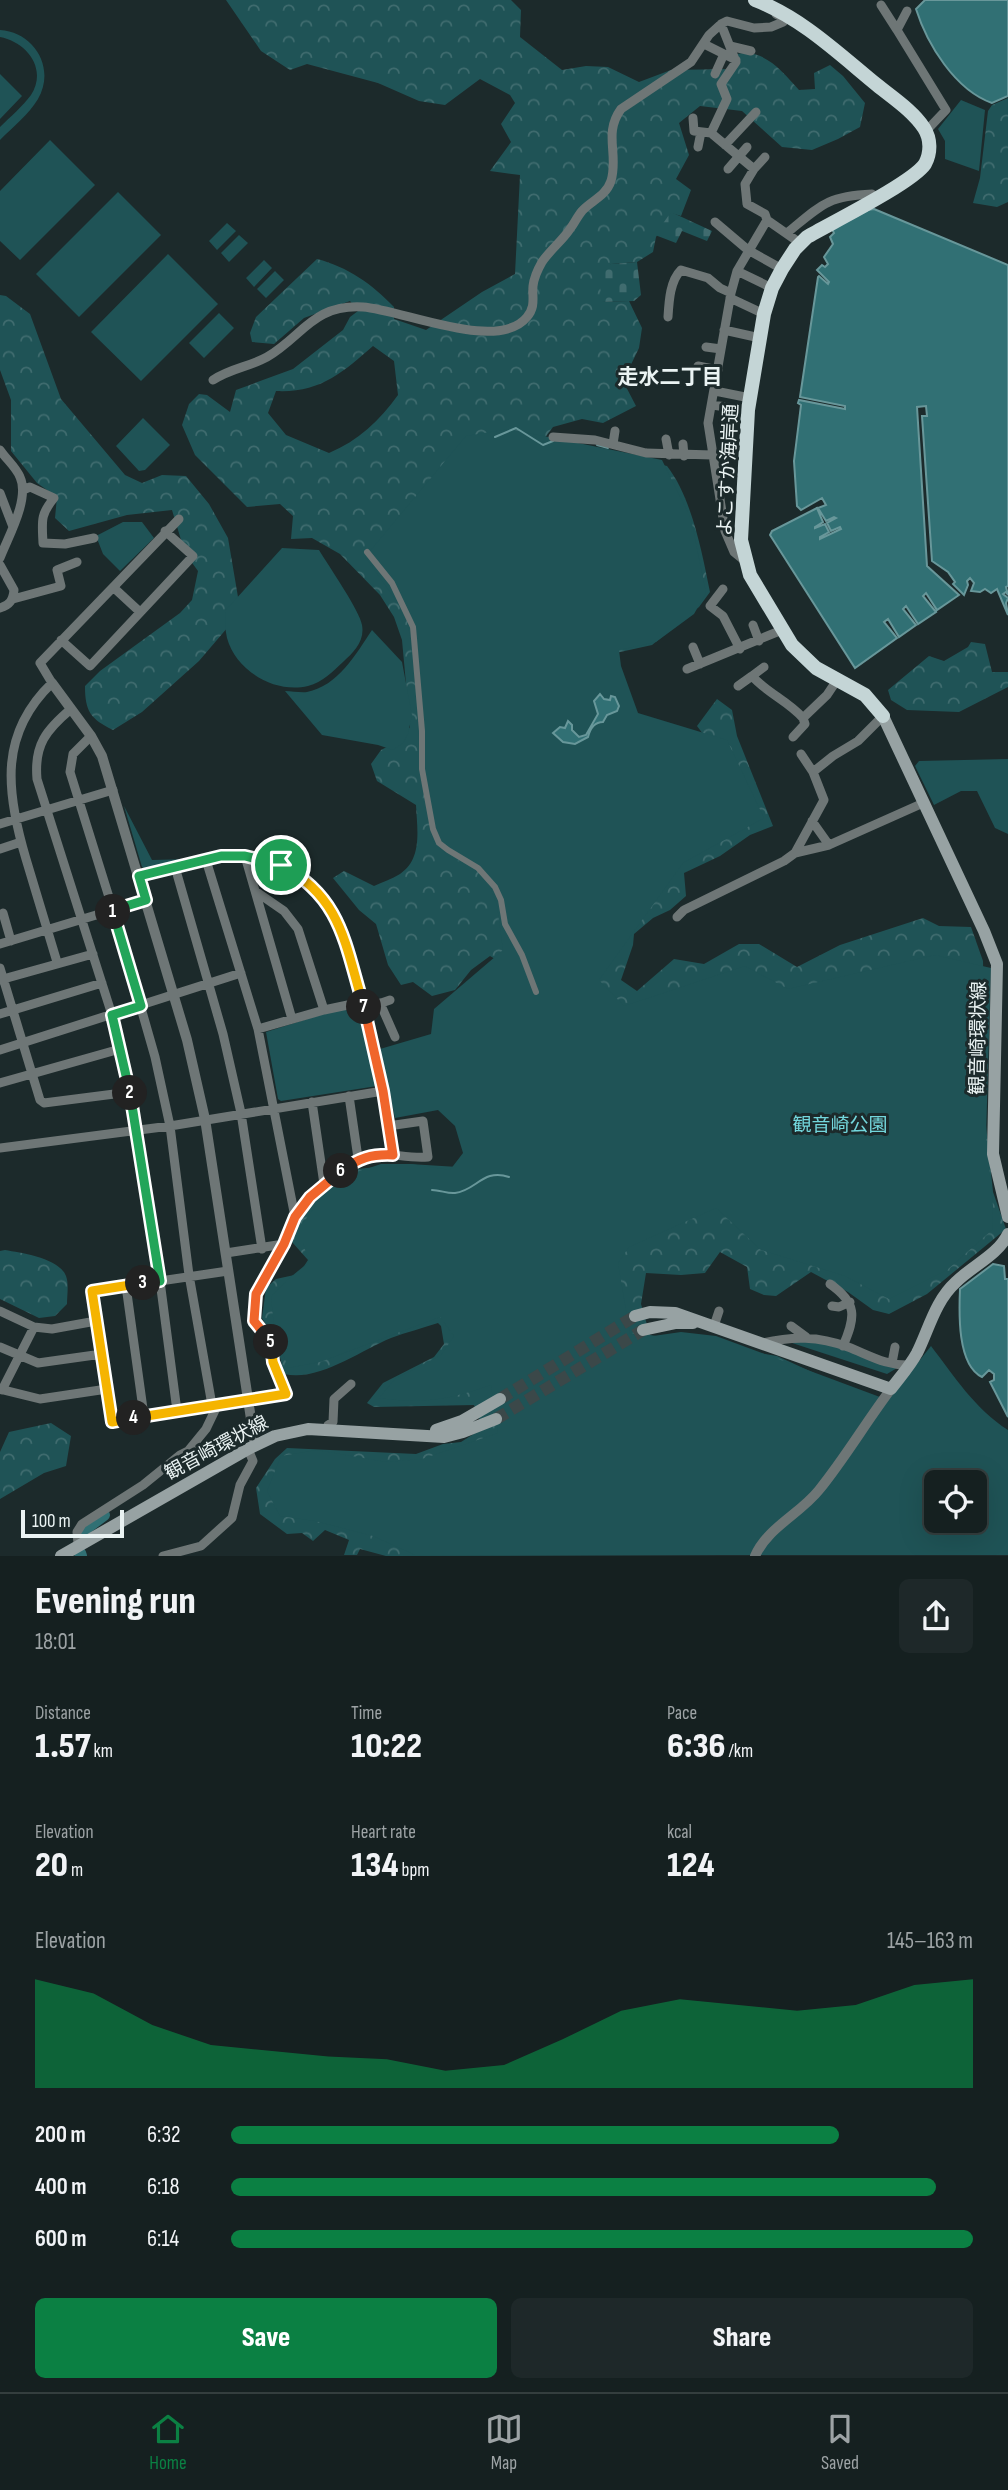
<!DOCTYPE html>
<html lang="en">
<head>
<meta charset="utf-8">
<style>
  :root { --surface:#152020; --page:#1e2829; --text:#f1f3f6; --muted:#9da3a5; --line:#343e3e; --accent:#0b8043 }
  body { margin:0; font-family:"Sofia Sans Condensed","Noto Sans JP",sans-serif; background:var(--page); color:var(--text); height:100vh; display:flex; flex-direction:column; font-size:26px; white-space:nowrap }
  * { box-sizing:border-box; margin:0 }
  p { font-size:23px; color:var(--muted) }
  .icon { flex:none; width:38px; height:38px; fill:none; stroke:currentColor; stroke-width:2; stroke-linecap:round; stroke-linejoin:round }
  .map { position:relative; height:1556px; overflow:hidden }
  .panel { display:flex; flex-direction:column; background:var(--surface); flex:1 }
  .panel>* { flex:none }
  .tools { position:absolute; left:924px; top:1470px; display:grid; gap:14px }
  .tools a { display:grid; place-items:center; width:63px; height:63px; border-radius:10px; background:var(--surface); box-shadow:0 7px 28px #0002,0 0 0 2px var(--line); font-size:35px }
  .scale { position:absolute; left:21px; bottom:18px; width:103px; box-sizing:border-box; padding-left:7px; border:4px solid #eaf3f3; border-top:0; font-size:19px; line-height:24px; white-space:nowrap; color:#eaf3f3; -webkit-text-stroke:5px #1c2a2b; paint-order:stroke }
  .pin { position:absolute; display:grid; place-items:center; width:60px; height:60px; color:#fff; margin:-30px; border:4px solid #fff; border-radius:50%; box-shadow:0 2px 7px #0007 }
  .km { position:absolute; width:35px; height:35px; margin:-18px; border-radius:50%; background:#222; color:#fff; font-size:19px; line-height:35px; text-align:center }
  .round { display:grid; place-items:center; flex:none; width:74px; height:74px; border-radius:10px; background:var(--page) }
  .overview { display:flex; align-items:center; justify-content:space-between; height:119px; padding:0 35px }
  h1 { font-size:38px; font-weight:800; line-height:52px }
  .metrics { display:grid; grid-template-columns:repeat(3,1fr); gap:10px; height:119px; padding:7px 35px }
  .metrics div { display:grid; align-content:center }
  .metrics b { font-size:35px; font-weight:800 }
  .metrics small { font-size:19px; font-weight:400 }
  .metrics p { font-size:19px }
  .chart { height:196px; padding:14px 35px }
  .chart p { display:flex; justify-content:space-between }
  .chart svg { width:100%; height:126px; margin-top:7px; fill:var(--accent); opacity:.7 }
  .button { display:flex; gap:14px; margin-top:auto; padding:14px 35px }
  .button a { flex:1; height:80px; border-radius:10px; background:var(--accent); color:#fff; font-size:28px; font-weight:800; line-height:80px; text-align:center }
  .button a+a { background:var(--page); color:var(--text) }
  ul { padding:0 35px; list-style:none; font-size:23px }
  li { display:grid; grid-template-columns:112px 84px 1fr; align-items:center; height:52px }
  li i { height:18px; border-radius:9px; background:var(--accent) }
  .tab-bar { display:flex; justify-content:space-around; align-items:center; height:98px; border-top:2px solid var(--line); background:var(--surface); font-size:19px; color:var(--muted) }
  .tab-bar a { display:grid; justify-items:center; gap:4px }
  .tab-bar .current { color:var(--accent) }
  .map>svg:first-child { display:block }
  .forest { fill:url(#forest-crowns); fill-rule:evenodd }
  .cemetery { fill:url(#cemetery-stones) }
  .green { fill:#1f5356; fill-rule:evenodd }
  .water { fill:#317074; stroke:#68979a; stroke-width:2 }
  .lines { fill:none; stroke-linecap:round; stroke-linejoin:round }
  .stream { stroke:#68979a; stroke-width:2 }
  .river { stroke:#317074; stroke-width:12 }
  .secondary-tunnel { stroke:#3b4849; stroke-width:12; stroke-dasharray:12 6; stroke-linecap:butt }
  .pedestrian { stroke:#6e7676; stroke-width:6 }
  .minor { stroke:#6e7676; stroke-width:9 }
  .tertiary { stroke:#6e7676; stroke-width:10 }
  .secondary { stroke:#97a2a3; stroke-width:12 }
  .trunk { stroke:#c4d5d6; stroke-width:14 }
  .split-1-casing { stroke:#fff; stroke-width:14 }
  .split-2-casing { stroke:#fff; stroke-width:14 }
  .split-3-casing { stroke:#fff; stroke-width:14 }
  .split-4-casing { stroke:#fff; stroke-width:14 }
  .split-5-casing { stroke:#fff; stroke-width:14 }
  .split-6-casing { stroke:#fff; stroke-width:14 }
  .split-7-casing { stroke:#fff; stroke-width:14 }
  .split-8-casing { stroke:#fff; stroke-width:14 }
  .split-1 { stroke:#22a559; stroke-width:9 }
  .split-2 { stroke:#22a559; stroke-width:9 }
  .split-3 { stroke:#22a559; stroke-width:9 }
  .split-4 { stroke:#f5b400; stroke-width:9 }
  .split-5 { stroke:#f5b400; stroke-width:9 }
  .split-6 { stroke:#f0652b; stroke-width:9 }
  .split-7 { stroke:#f0652b; stroke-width:9 }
  .split-8 { stroke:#f5b400; stroke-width:9 }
  .labels { text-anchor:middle; stroke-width:6; stroke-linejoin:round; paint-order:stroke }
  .street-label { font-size:19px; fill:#eaf3f3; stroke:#1c2a2b }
  .park-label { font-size:19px; fill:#73d7dd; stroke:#1c2a2b }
  .neighbourhood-label { font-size:21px; font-weight:bold; fill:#eaf3f3; stroke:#1c2a2b }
</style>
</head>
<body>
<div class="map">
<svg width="1008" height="1556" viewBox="0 0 1008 1556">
  <defs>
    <pattern id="forest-crowns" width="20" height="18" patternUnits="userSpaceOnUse" patternTransform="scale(1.75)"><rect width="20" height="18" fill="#1f5356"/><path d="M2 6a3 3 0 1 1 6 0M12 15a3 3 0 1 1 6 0" fill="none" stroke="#406c6f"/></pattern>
    <pattern id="cemetery-stones" width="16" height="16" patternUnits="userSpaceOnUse" patternTransform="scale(1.75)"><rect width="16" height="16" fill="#1f5356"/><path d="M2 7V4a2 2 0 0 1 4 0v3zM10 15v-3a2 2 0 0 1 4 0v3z" fill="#406c6f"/></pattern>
  </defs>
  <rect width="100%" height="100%" fill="#1c2a2b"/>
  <!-- forest -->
  <path class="forest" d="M226 0H511L521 10 520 37 562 70 586 66 608 67 639 82 671 70 731 69 737 54C764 48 783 72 799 90L815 89 814 73 830 65 843 76 865 103 860 127 838 139 812 150 782 147 742 111 700 106 679 123 689 155 676 179 691 190 681 216 671 213 656 237 653 252 637 262 611 264 602 302 629 301 642 328 639 348 623 381 636 406 603 423 582 419 553 427 544 439 667 466C692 498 702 553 710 592L699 607 652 645 611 654 580 698 721 758 697 726 717 699 732 710 737 736 773 826 750 835 720 856 684 873 686 896 670 910 653 918 634 934 633 945 621 980 637 991 674 959 704 964 739 944H759L797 967 840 945 923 918 939 926 971 927 983 961 986 1125 993 1192 1006 1229 927 1294 889 1314 873 1310 848 1292 811 1272 776 1296 764 1295 750 1289 747 1267 720 1252 705 1273 681 1275 646 1273 641 1304 650 1335 777 1356 838 1384 724 1555 386 1556 360 1549 357 1555H344L349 1540 325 1530 313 1541 302 1533 287 1534 260 1514 256 1488 275 1459 287 1448 416 1454 443 1444 461 1442 483 1428 474 1405 374 1407 367 1403 383 1383 434 1357 444 1344 441 1326 438 1323C423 1328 407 1332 391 1338 359 1351 319 1382 284 1374L277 1344 262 1318 266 1288 276 1279 299 1274 308 1260 292 1242 300 1213 346 1170 409 1164 458 1167 478 1271 502 963 490 956 471 970 455 990 432 996 413 982 401 985 388 965 376 924 359 910 333 878 344 871 374 886C382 882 392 879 400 874 423 859 417 828 416 805L377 781 371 764 381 750 402 739 410 727 402 640 394 617 380 595 340 554 312 538 291 539 293 516 280 504 247 507 195 455 182 425 189 404 199 394 207 395 230 412 236 390 293 369 343 330 350 317 358 311 350 301 304 318 274 344 252 342 250 333 256 317 317 259C348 267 372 284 394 307V319L426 330 482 292 515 274 520 175 490 171 511 142 501 124 515 103 510 95 480 79 445 105 419 101 378 83 307 64 290 70 261 51ZM373 346 394 361 398 395C380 420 358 441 329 453L286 435 268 413 276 391C320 393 342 373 373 346Z
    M1008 98V202L997 207 973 203 980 178 988 111 992 105Z
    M0 295 6 296 30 314 61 399 125 475 142 483 162 475 186 476 209 504 228 538 239 603 228 627 199 661 142 712 113 730C91 719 85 712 85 686L100 671 180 613 192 600 198 571 185 553 172 510 127 515 69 531 55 518 57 497 37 483 11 451V400L0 370Z
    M971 642 985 644 992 672H1008V687L959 712 907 710 891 700 888 690 929 656 944 661 968 647Z
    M5 1250C22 1253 59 1258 66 1276 69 1284 67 1296 67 1304L55 1316 39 1318 0 1299V1251Z
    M51 1423 71 1436 66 1466 44 1473 0 1499V1452L9 1432Z"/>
  <!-- cemetery -->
  <path class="cemetery" d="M671 212 712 231 707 241 682 231 676 243 655 235Z
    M637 262 641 295 634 301 602 302 599 277 611 264Z"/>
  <!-- green -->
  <path class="green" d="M0 30C34 32 56 68 38 99 29 114 13 127 0 140V127C10 117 23 106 31 95 48 68 26 42 0 37Z
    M0 74 22 96 0 119Z
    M961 100 985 110 979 171 945 159V141L938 129Z
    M50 140 95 185 20 260 0 241V191Z
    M118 192 161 235 79 317 36 274Z
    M227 223 236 231 217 250 209 241Z
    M239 235 248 243 229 262 221 253Z
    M168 254 218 304 141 381 91 332Z
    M264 260 272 268 254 287 246 278Z
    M275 271 284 280 266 298 257 289Z
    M219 313 234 328 204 358 189 343Z
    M143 418 170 445 145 470 139 471 116 446Z
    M509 429 662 460 691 519 706 593 694 614 656 642 619 650 621 666 638 713 727 740 764 818 683 863 599 980 624 1006 745 966 788 989 935 955 991 968 986 1136 993 1206 992 1230 947 1270 889 1299 845 1276 761 1250 716 1208 629 1247 618 1263 630 1334 646 1337 681 1332 716 1336 888 1400 931 1346C954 1376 975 1409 1008 1430V1555H415L373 1536 315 1521 280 1516 267 1491 281 1456 317 1450 386 1462 422 1459 498 1433 491 1385C448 1400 424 1404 379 1398L395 1379 441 1355 454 1336 440 1317 320 1362 288 1368 274 1327 271 1297 287 1280 309 1262 303 1243V1223L325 1193 357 1172 381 1164H411L450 1170 463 1153 455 1126 438 1110 395 1118 380 1049 431 1034 434 1009 503 950 497 906 489 883 474 867 448 856 433 841 420 765 414 669 407 616 365 557 466 436ZM936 1482H975V1521H936Z
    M123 522H142L154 538 120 571 103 554 96 536Z
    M282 548 319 550C328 565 360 611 362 625 365 641 354 652 343 662 332 672 323 682 308 686 275 694 236 671 227 638 225 630 225 620 225 611Z
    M372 630 402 662 412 715 408 734 403 743 393 750 378 745 322 735 285 691C292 691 301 693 307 692 338 686 356 654 372 630Z
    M1008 759V834L995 828 977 791H961L934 805 915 766 919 761Z
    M124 806 152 860 190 859 148 871 142 867Z
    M358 1003 360 1005 378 1084 377 1086 281 1101 278 1099 266 1032Z
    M806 1339 845 1349 897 1368 887 1374 792 1343Z"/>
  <!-- water -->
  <path class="water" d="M925 0H1008V96L992 103C955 90 927 44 916 9Z
    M874 209 1008 265V586L1006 587 1008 595 1006 592 1003 594 1008 598 1006 603 1008 615 997 589 991 593 985 589 980 592 971 591 974 583 970 578 967 581 968 585 964 595 953 584 955 582 948 572 932 561 922 416H927L926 406 917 407 927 566 959 595 937 610 926 593 923 596 936 612 918 624 906 606 903 609 916 625 899 637 888 619 884 622 897 638 855 668 770 535 772 531 817 508 823 522 815 527V528L825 524 829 532 820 537V539L841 529 840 527 831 531 827 523 836 518 834 517 826 521 818 508 826 505 822 498 801 510 797 506 794 461 801 405 798 403 799 400 845 409V406L800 397 818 277 819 276 828 284 829 282 817 270 822 265 825 267 828 264 824 257 833 244 830 237 834 233 832 229 868 210Z
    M600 694 604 699 610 700 611 696 615 697 619 706 617 711 607 715 603 722C594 722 590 729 588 737L575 744 563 742 553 733 560 727 565 728 568 721 572 725V730L579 737 586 735 598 714 594 701Z
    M993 1264 1004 1266 1005 1279H1008V1417L990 1382 994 1380V1374L989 1370 982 1377C957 1365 959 1312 960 1289Z"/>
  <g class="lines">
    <!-- stream -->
    <path class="stream" d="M495 437 516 428 543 445 553 441
      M597 445 608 448
      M432 1190C440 1190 448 1194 455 1193 476 1191 483 1168 509 1177"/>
    <!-- river -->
    <path class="river" d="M82 1536 84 1530 104 1515
      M80 1553 81 1556"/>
    <!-- secondary-tunnel -->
    <path class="secondary-tunnel" d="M500 1399 635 1316
      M496 1419 643 1330"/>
    <!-- pedestrian -->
    <path class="pedestrian" d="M367 552 392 583 413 627 422 731V769L433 829 439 843 448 850 478 868 495 887 501 900 505 924 522 955 536 992"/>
    <!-- minor -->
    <path class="minor" d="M881 5 897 30
      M907 11 897 30 946 110 926 131
      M721 24 736 62 721 84 727 99 711 133 754 169 745 184 747 204 765 214 767 220
      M704 44 736 60
      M730 46 751 51
      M715 74 724 54
      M693 118 694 131 711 133
      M725 145 756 112
      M698 147 701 132
      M728 169 747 147
      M754 169 765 157
      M715 222 748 250 782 269
      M787 233C821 205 827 196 872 194L876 197
      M737 271 772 288
      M730 298 764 314
      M668 317C669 301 670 281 681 270L708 278 720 288 731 293
      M724 330 760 338
      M706 347 721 349
      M698 366 718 370
      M213 380C231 368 249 367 267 357 303 336 313 304 363 307 403 310 498 353 527 317 536 306 532 298 533 286 534 277 538 269 542 262 550 250 562 241 570 229 574 224 577 217 582 211 591 201 606 196 611 181 619 154 603 134 621 109L691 62 709 35 721 24 727 21 754 28 771 27 783 22V18L776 14
      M715 391 750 398
      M712 405 748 410
      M553 437 595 440 646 453 712 455
      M666 439 669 455
      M613 444 615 431
      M683 444 684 456
      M0 450C6 459 16 467 20 477 30 499 8 537 0 558
      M23 490 30 487 54 498C40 515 42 521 43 543L65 544 94 538
      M0 493 13 527
      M745 561 734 552 725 531 708 423 731 293 737 271 767 220 800 243
      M0 565 14 590C13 600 10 605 0 608
      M113 587 140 612
      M723 589 710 606 723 616 740 649
      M13 599 61 586 57 570 77 562
      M753 625 759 641
      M61 640 90 666 193 556 165 531
      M693 647 700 664
      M764 667 752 676C767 693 788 701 803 718L827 695 837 680
      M687 669 782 630
      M738 686 752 676
      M71 709C46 730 34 745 37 779L112 1015 130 1092 160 1281 177 1411
      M91 736 73 754 70 772 113 910 155 1057 170 1126 189 1275 212 1405
      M793 737 805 724 803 718
      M801 754 813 772
      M812 821 829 845
      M0 824 113 790
      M0 849 21 842
      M795 853 824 800 813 772 833 756 858 741 883 716
      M245 856 292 1019
      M206 860 258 1029 295 1217
      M175 867 223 1034 241 1113 262 1249
      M139 876 221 856H245L281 865 299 874 328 903 340 929 364 1009 383 1091 393 1155
      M255 891 284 911 298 929 324 1010
      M3 913 11 941
      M677 917 684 910 784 861 795 853 829 845 921 804
      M0 944 146 900
      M57 962C47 928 36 893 26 859 5 789 0 733 52 683L40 663 179 519
      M0 968 40 1100 44 1103 130 1092
      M0 980 93 954
      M380 1003 395 1037
      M364 1009 390 1000
      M0 1014 102 983
      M258 1029 324 1010 362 1002
      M0 1050 241 973
      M0 1083 120 1049
      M349 1096 358 1158
      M312 1102 324 1184
      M0 1148 170 1126 383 1091
      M226 1253 284 1244C299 1208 310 1196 340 1172 351 1164 360 1156 374 1154 392 1153 410 1159 428 1157L423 1121 388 1126
      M228 1271 92 1291 112 1422 286 1393 273 1362 271 1340 253 1321 256 1294 284 1244
      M830 1284C857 1303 856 1316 843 1346
      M126 1286 144 1416
      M832 1306 839 1307 850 1302
      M0 1311 34 1327 52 1329 96 1321
      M714 1326 719 1311
      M791 1326 806 1337
      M762 1343C793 1336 818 1336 848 1347 869 1355 886 1366 910 1365
      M0 1347 38 1363 102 1354
      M892 1363 895 1347
      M0 1389 40 1399 107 1389
      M2 1390 34 1327
      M328 1430V1425L333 1422 334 1399 351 1384
      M78 1544 77 1532 82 1524 143 1485 180 1455 188 1451 206 1429 218 1404
      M163 1556 201 1546 232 1518 240 1485 253 1461 248 1449"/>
    <!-- tertiary -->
    <path class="tertiary" d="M52 683 91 736 102 756 187 1040 205 1119 255 1445
      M755 1556C768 1527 800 1514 819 1490 845 1458 866 1422 891 1389"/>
    <!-- secondary -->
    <path class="secondary" d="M883 716 984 931 997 964 993 1154 1008 1217
      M635 1316 650 1312 675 1313 891 1389C900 1377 910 1366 917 1353 929 1329 935 1301 956 1282 972 1266 998 1255 1008 1234
      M643 1330 676 1323H693
      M436 1430 462 1421 500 1399
      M61 1556 248 1449 275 1436 308 1429 444 1437 463 1432 496 1419"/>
    <!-- trunk -->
    <path class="trunk" d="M755 0C802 18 839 54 877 85 893 98 913 111 924 128 931 139 931 153 925 164 912 183 831 223 807 237L795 249 782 269 772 288 764 314 748 410 741 540 750 575 792 645 816 668 865 695 883 716"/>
  </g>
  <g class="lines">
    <defs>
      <path id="split-1" d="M113 912V910L146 900 139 876 221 856H245L281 865"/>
      <path id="split-2" d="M113 912 141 1006 112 1015 130 1093"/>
      <path id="split-3" d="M130 1093 160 1281 143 1283"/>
      <path id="split-4" d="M134 1418 112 1422 92 1291 143 1283"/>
      <path id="split-5" d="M134 1418 286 1394 273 1362 271 1342"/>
      <path id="split-6" d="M271 1342 254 1321 256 1294 284 1244 295 1217 310 1197 341 1171"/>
      <path id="split-7" d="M341 1171C359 1158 371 1154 393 1155L383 1091 364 1007"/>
      <path id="split-8" d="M281 865C343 898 345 946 364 1007"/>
    </defs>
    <!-- split-1 casing -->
    <use href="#split-1" class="split-1-casing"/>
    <!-- split-2 casing -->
    <use href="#split-2" class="split-2-casing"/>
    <!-- split-3 casing -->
    <use href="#split-3" class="split-3-casing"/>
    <!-- split-4 casing -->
    <use href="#split-4" class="split-4-casing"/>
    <!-- split-5 casing -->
    <use href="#split-5" class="split-5-casing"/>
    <!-- split-6 casing -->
    <use href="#split-6" class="split-6-casing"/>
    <!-- split-7 casing -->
    <use href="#split-7" class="split-7-casing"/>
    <!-- split-8 casing -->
    <use href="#split-8" class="split-8-casing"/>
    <!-- split-1 -->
    <use href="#split-1" class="split-1"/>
    <!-- split-2 -->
    <use href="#split-2" class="split-2"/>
    <!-- split-3 -->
    <use href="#split-3" class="split-3"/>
    <!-- split-4 -->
    <use href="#split-4" class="split-4"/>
    <!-- split-5 -->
    <use href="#split-5" class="split-5"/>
    <!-- split-6 -->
    <use href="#split-6" class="split-6"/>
    <!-- split-7 -->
    <use href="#split-7" class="split-7"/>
    <!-- split-8 -->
    <use href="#split-8" class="split-8"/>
  </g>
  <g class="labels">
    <!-- street labels -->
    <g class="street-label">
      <text transform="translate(727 470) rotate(-87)" y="7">よこすか海岸通</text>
      <text transform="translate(977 1038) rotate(-89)" y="7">観音崎環状線</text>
      <text transform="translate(216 1447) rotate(-28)" y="7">観音崎環状線</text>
    </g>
    <!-- park labels -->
    <g class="park-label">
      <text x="840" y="1131">観音崎公園</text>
    </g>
    <!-- neighbourhood labels -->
    <g class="neighbourhood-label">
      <text x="670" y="384">走水二丁目</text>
    </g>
  </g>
</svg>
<div class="tools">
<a><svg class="icon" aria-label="locate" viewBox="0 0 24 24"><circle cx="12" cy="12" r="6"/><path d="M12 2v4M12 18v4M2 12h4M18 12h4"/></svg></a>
</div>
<div class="scale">100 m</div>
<div class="pin" style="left:281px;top:865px;background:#1e9e55"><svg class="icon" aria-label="arrive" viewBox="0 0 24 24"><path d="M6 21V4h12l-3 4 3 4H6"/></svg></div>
<b class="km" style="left:113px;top:912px">1</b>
<b class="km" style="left:130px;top:1093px">2</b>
<b class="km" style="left:143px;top:1283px">3</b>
<b class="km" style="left:134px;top:1418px">4</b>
<b class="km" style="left:271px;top:1342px">5</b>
<b class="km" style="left:341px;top:1171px">6</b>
<b class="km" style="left:364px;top:1007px">7</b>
</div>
<section class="panel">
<div class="overview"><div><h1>Evening run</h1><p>18:01</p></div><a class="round"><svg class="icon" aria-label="share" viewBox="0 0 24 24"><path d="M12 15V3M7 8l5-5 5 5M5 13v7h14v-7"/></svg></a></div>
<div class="metrics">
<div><p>Distance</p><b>1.57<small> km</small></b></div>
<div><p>Time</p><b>10:22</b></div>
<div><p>Pace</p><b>6:36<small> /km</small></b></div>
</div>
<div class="metrics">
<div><p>Elevation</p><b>20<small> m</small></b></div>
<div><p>Heart rate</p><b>134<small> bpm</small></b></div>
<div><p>kcal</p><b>124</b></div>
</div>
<div class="chart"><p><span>Elevation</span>145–163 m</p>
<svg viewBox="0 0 160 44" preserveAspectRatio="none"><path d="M0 44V6L10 11L20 22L30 29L40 31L50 33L60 34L70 38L80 36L90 27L100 17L110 13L120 15L130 17L140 15L150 8L160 6V44z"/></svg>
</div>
<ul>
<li><b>200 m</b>6:32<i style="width:82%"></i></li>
<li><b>400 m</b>6:18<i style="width:95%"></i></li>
<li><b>600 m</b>6:14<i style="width:100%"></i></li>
</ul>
<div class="button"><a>Save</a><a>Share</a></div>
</section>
<nav class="tab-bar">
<a class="current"><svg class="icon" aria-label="home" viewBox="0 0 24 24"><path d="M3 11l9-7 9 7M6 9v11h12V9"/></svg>Home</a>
<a><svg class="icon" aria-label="map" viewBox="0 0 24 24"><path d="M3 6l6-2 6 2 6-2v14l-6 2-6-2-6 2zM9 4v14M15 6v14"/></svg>Map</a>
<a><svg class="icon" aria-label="saved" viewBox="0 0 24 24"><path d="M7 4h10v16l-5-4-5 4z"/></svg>Saved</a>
</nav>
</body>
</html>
